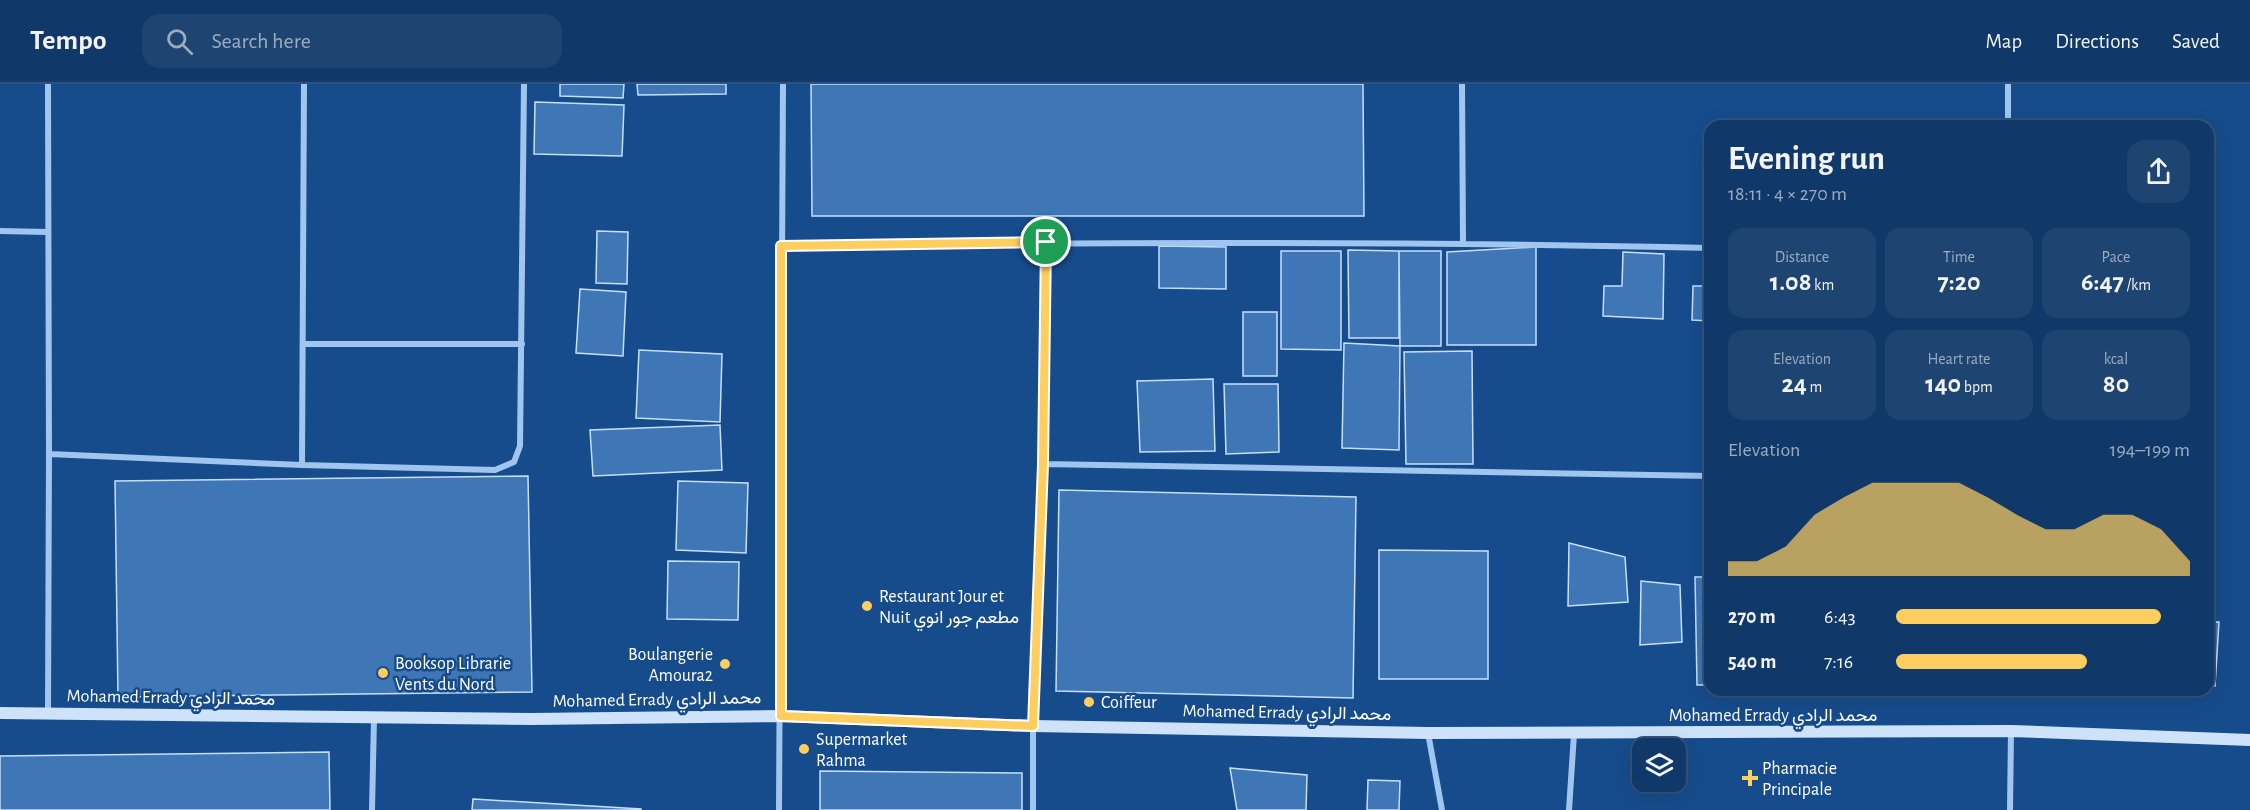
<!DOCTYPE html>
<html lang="en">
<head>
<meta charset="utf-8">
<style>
  :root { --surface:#103969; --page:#1e4471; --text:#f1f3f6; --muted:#9cacc0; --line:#30537d; --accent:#ffce5f }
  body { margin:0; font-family:"Alegreya Sans",Vazirmatn,sans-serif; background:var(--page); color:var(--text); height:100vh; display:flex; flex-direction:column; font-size:22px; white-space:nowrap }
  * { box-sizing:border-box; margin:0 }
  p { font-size:20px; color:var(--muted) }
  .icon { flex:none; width:33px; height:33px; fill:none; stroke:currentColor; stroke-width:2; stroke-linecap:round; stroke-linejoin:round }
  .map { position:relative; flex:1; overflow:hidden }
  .drawer { position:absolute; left:1704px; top:36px; width:510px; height:576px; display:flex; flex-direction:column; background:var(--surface); border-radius:18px; box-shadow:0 6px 24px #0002,0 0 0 2px var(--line) }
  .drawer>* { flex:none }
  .fabs { position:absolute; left:1632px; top:654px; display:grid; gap:12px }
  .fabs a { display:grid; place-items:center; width:54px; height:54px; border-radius:12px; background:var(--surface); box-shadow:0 6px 24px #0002,0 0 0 2px var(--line); font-size:30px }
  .pin { position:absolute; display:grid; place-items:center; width:51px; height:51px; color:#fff; margin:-26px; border:3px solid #fff; border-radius:50%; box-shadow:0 2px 6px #0007 }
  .round { display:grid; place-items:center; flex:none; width:63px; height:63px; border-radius:18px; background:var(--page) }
  .overview { display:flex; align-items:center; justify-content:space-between; height:102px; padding:0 24px }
  h1 { font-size:33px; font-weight:600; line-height:45px }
  .metrics { display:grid; grid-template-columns:repeat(3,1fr); gap:9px; height:102px; padding:6px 24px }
  .metrics div { display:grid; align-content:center; border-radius:15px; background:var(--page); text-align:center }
  .metrics b { font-size:26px; font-weight:600 }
  .metrics small { font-size:16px; font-weight:400 }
  .metrics p { font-size:16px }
  .chart { height:168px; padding:12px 24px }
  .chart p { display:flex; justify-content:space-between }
  .chart svg { width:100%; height:108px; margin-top:6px; fill:var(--accent); opacity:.7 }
  ul { padding:0 24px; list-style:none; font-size:20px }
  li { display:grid; grid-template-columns:96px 72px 1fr; align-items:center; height:45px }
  li i { height:15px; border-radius:8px; background:var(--accent) }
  header { display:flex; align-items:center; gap:36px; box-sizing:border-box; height:84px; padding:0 30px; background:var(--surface); border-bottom:2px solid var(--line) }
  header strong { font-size:28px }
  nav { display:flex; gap:33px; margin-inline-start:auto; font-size:21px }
  .search { width:420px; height:54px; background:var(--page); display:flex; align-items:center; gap:15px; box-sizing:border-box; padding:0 21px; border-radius:18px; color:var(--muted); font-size:22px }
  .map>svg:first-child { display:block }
  .building { fill:#3f76b5; stroke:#c7dffb; stroke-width:1.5 }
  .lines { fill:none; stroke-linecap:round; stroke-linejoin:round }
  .street { stroke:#a0c5ef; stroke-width:6 }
  .secondary { stroke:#cee2fa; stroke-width:12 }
  .route-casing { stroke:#fff; stroke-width:12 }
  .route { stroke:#ffce5f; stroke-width:8 }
  .poi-dot { fill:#ffce5f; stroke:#164c8c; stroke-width:2 }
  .labels { text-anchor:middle; stroke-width:5; stroke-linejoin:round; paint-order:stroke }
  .poi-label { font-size:18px; fill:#fff; stroke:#164c8c; text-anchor:start }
  .street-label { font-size:18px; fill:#fff; stroke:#164c8c }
</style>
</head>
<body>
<header>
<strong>Tempo</strong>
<div class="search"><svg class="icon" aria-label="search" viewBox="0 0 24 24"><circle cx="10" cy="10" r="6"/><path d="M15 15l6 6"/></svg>Search here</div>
<nav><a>Map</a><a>Directions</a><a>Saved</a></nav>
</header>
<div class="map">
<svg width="2250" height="726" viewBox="0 0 2250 726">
  <rect width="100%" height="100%" fill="#164c8c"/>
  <!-- building -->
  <path class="building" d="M560 0H624L623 14 560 12Z
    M637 0H726V10L638 11Z
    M811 0H1363L1364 132H812Z
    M535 18 624 21 622 72 534 70Z
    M597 147 628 148 627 200 596 199Z
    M1159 162 1226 163V205L1159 204Z
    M1536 163V261H1447V168Z
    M1348 166 1399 167V254H1349Z
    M1281 167H1341V266L1281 265Z
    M1399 167H1441V262H1400Z
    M1623 168 1664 170 1663 235 1603 232 1604 202H1622Z
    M1693 202H1710V237L1692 236Z
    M580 205 626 208 623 272 576 269Z
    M1243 228H1277V292H1243Z
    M1344 259 1400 262 1399 366 1342 364Z
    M639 266 722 270 720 338 636 334Z
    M1472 267 1473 380H1406L1404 268Z
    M1213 295 1215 367 1140 368 1137 297Z
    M1224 300H1278L1279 368 1226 370Z
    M720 341 722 386 593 392 590 346Z
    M528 392 532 608 118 613 115 397Z
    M678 397 748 399 746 469 676 466Z
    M2208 404H2212V464H2208Z
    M1059 406 1356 413 1353 614 1056 607Z
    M1569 459 1625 473 1628 518 1568 522Z
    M1379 466 1488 467V595H1379Z
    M668 477 739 478 738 536 667 535Z
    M1695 493H1710V601H1697Z
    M1641 497 1680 501 1682 558 1640 561Z
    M2208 538H2219L2215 602H2208Z
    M329 668 330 726H0V672Z
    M1230 684 1307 691 1306 726H1237Z
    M820 687 1022 689V726H820Z
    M1368 696 1400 697 1399 726H1367Z
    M473 715 641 725V726H472Z"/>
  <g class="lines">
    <!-- street -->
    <path class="street" d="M1462 0 1463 159
      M2008 42V0
      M0 147 47 148
      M781 162C1091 158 1400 157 1710 164
      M303 260H522
      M49 370 302 381 495 386 514 378 520 362 524 0
      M1043 380 1710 392
      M302 381 304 0
      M48 629 49 370 48 0
      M1428 649 1442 726
      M372 726 374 634
      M779 726 783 0
      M1033 726V642L1043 380 1046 158
      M1569 726 1574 650
      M2010 726 2011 647"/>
    <!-- secondary -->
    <path class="secondary" d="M0 629 530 635 781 632 1033 642 1428 649 2011 647 2250 656"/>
  </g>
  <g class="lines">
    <defs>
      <path id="route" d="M1046 158 1043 380 1033 642 781 632V162Z"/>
    </defs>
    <!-- route casing -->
    <use href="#route" class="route-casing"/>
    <!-- route -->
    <use href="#route" class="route"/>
  </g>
  <!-- markers -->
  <g class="poi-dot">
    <circle cx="867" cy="522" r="6"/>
    <circle cx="725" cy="580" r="6"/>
    <circle cx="383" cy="589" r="6"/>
    <circle cx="1089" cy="618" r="6"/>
    <circle cx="804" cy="665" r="6"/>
    <path d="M1747 685h6v6h6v6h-6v6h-6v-6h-6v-6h6z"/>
  </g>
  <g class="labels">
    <!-- poi labels -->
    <g class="poi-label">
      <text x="879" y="518">Restaurant Jour et<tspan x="879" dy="21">Nuit مطعم جور انوي</tspan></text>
      <text x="713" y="576" text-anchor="end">Boulangerie<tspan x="713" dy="21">Amoura2</tspan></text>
      <text x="395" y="585">Booksop Librarie<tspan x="395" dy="21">Vents du Nord</tspan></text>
      <text x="1101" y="624">Coiffeur</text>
      <text x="816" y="661">Supermarket<tspan x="816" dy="21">Rahma</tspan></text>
      <text x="1762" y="690">Pharmacie<tspan x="1762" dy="21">Principale</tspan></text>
    </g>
    <!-- street labels -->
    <g class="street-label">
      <text transform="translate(171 613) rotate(1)" y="6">Mohamed Errady محمد الرادي</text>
      <text transform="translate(657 615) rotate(-1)" y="6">Mohamed Errady محمد الرادي</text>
      <text transform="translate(1287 628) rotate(1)" y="6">Mohamed Errady محمد الرادي</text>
      <text x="1773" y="637">Mohamed Errady محمد الرادي</text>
    </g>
  </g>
</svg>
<div class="fabs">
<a><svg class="icon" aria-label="layers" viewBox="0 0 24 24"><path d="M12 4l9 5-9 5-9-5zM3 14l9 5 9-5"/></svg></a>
</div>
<div class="pin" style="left:1046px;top:158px;background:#1e9e55"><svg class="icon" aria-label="arrive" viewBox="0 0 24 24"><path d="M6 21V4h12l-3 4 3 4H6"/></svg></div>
<section class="drawer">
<div class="overview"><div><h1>Evening run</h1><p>18:11 · 4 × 270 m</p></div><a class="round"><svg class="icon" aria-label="share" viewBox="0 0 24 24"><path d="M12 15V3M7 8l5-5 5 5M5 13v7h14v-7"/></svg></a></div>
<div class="metrics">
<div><p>Distance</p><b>1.08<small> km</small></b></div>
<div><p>Time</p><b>7:20</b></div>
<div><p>Pace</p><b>6:47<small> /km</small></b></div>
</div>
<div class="metrics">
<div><p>Elevation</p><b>24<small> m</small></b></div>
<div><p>Heart rate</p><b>140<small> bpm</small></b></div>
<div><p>kcal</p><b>80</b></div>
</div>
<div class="chart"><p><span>Elevation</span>194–199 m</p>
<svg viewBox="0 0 160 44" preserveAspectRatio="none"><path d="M0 44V38L10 38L20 32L30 19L40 12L50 6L60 6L70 6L80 6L90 12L100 19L110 25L120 25L130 19L140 19L150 25L160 38V44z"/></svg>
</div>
<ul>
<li><b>270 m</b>6:43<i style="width:90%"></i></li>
<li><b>540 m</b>7:16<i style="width:65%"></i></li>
</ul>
</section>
</div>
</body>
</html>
